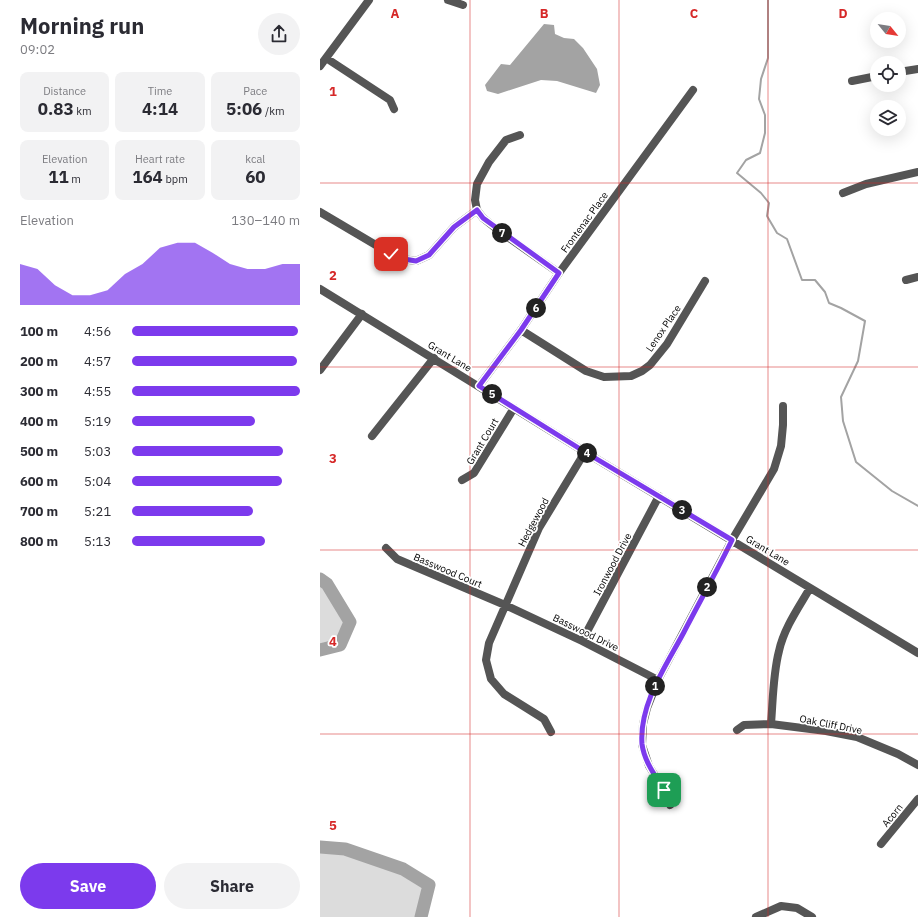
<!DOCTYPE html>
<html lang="en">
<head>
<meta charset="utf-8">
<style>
  :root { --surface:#fff; --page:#f2f2f3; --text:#2b2b33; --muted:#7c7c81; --accent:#7c3aed }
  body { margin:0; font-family:"IBM Plex Sans",sans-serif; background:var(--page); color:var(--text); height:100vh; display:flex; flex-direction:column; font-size:15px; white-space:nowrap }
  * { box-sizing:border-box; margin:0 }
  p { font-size:13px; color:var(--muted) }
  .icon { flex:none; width:22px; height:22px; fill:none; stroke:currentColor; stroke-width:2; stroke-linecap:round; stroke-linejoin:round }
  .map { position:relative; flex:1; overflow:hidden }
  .side { display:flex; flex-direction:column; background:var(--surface); width:320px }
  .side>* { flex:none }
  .needle { width:26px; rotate:120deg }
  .controls { position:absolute; left:550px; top:12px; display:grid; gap:8px }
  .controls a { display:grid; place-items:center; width:36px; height:36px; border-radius:50%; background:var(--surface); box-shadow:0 4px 16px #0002; font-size:20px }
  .pin { position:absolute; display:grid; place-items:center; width:34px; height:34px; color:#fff; margin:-17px; border-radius:8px; box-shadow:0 2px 6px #0006 }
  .km { position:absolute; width:20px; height:20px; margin:-10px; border-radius:50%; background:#222; color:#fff; font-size:11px; line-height:20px; text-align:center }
  .round { display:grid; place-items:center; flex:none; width:42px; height:42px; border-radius:21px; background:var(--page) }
  .headline { display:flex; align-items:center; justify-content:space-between; height:68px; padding:0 20px }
  h1 { font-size:22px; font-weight:800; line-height:30px }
  .figures { display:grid; grid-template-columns:repeat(3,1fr); gap:6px; height:68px; padding:4px 20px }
  .figures div { display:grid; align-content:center; border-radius:8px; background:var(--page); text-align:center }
  .figures b { font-size:17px; font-weight:800 }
  .figures small { font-size:11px; font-weight:400 }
  .figures p { font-size:11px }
  .chart { height:112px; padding:8px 20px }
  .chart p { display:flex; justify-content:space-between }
  .chart svg { width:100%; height:72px; margin-top:4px; fill:var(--accent); opacity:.7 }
  .action { display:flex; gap:8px; margin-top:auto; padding:8px 20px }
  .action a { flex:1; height:46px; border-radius:24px; background:var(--accent); color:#fff; font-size:16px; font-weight:800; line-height:46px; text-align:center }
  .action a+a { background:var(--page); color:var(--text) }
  ul { padding:0 20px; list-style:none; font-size:13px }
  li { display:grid; grid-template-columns:64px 48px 1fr; align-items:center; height:30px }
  li i { height:10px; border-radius:5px; background:var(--accent) }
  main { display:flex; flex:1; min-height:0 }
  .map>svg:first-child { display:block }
  .green { fill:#dcdcdc }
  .water { fill:#a3a3a3 }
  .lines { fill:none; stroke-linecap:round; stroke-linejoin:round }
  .stream { stroke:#a3a3a3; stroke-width:2 }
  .river { stroke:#a3a3a3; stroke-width:13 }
  .minor { stroke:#555; stroke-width:8 }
  .route-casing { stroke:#fff; stroke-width:8 }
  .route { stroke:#7c3aed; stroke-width:5 }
  .grid { fill:none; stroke:#d62828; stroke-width:1; stroke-opacity:0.55 }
  .labels { text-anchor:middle; stroke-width:3.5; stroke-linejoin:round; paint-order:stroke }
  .street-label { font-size:10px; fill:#000; stroke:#fff }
  .grid-label { font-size:13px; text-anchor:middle; font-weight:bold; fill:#d62828; stroke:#fff; stroke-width:3.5; stroke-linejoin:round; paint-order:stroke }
</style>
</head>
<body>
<main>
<section class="side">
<div class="headline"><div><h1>Morning run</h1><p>09:02</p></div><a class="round"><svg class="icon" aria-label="share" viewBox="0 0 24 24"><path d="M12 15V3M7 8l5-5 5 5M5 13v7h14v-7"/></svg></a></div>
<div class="figures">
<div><p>Distance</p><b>0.83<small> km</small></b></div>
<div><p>Time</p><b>4:14</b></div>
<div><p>Pace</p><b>5:06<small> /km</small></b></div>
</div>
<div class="figures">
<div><p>Elevation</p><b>11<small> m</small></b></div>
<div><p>Heart rate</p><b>164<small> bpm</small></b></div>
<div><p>kcal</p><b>60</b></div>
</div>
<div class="chart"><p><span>Elevation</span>130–140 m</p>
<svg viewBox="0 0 160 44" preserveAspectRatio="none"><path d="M0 44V19L10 22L20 32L30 38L40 38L50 35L60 25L70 19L80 9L90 6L100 6L110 12L120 19L130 22L140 22L150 19L160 19V44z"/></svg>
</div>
<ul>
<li><b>100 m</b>4:56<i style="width:99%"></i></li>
<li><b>200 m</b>4:57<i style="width:98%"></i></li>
<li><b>300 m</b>4:55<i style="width:100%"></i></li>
<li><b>400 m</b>5:19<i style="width:73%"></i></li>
<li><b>500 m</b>5:03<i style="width:90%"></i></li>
<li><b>600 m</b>5:04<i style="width:89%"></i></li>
<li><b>700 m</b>5:21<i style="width:72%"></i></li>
<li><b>800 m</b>5:13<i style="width:79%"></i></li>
</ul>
<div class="action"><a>Save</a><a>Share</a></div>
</section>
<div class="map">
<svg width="598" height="917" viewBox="0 0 598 917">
  <rect width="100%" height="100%" fill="#fff"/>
  <!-- green -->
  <path class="green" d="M0 579 7 584 30 622 20 645 0 650Z
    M0 847 25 849 83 869 109 885 101 917H0Z"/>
  <!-- water -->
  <path class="water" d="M224 24 234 25 235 34 244 38 254 39 263 48 277 69 280 85 276 93 237 81 221 80 178 94 167 91 165 85 181 64 190 65Z"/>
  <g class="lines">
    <!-- stream -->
    <path class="stream" d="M448 0V58L441 79 439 99 445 115V133L440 153 426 160 417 173 441 193 449 203 447 216 457 233 467 239 482 280H495L505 292 509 303 521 308 545 321 538 361 521 397 523 421 536 462 572 491 598 506"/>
    <!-- river -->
    <path class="river" d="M0 579 7 584 30 622 20 645 0 650
      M0 847 25 849 83 869 109 885 101 917"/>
    <!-- minor -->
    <path class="minor" d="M128 0 143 5
      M6 58 70 100 74 109
      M0 66 49 0
      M579 72 598 69
      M532 81 557 76
      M200 135 186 140 169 162 157 184 155 200 157 210 163 218 182 233 239 273
      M523 193 546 184 598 172
      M0 212 71 254 83 259 96 261 109 255 134 227 157 210
      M586 280 598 277
      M0 289 265 452 598 653
      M201 330 266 371 284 377 311 376 322 371 330 365 347 344 385 281
      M0 370 42 314
      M159 386 201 330 239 273 373 90
      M52 436 114 358
      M142 480 154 473 194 408
      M66 548 77 559 185 605 262 641 338 680
      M262 641 339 496
      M451 724C453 699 453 674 459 651 464 628 479 607 490 588
      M417 730 424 725 451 724 506 731 537 737 578 754 598 765
      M231 732 224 719 184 694 171 679 166 660 169 643 219 528 265 452
      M350 805 344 790 329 766 322 745 323 724 327 708 338 680 412 540 454 469 461 446 463 425V406
      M561 844 598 799
      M436 917 461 906 477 908 492 917"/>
  </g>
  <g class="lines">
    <defs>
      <path id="route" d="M71 254 84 259 96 261 109 255 134 227 157 210 163 218 239 273 201 330 159 386 265 452 412 540C397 571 380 601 364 632 346 666 319 704 322 744 324 761 336 777 344 790"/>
    </defs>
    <!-- route casing -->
    <use href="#route" class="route-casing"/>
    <!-- route -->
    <use href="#route" class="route"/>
  </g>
  <!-- grid -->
  <path class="grid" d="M150 0V917M299 0V917M448 0V917M0 183H598M0 367H598M0 550H598M0 734H598"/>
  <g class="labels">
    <!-- street labels -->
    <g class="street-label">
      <text transform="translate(264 222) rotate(-54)" y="4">Frontenac Place</text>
      <text transform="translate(343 328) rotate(-56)" y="4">Lenox Place</text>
      <text transform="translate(130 356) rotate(31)" y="4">Grant Lane</text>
      <text transform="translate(162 441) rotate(-59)" y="4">Grant Court</text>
      <text transform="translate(213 522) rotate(-62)" y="4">Hedgewood</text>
      <text transform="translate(448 550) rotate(31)" y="4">Grant Lane</text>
      <text transform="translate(292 564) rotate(-62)" y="4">Ironwood Drive</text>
      <text transform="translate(128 570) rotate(23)" y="4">Basswood Court</text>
      <text transform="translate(266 632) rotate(26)" y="4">Basswood Drive</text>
      <text transform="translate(511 724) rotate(11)" y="4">Oak Cliff Drive</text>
      <text transform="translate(572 815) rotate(-51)" y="4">Acorn</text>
    </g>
  </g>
  <g class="grid-label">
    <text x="75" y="18">A</text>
    <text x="224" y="18">B</text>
    <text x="374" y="18">C</text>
    <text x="523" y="18">D</text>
    <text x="13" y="96">1</text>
    <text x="13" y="280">2</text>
    <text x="13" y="463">3</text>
    <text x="13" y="646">4</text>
    <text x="13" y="830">5</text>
  </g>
</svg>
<div class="controls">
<a><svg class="needle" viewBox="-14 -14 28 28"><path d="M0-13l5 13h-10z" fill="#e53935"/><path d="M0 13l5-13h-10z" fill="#7c7c81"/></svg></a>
<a><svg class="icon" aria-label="locate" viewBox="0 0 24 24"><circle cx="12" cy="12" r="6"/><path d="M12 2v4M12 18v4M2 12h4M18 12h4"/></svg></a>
<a><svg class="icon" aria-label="layers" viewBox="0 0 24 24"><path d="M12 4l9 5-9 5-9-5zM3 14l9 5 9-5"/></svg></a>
</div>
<div class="pin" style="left:344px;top:790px;background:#1e9e55"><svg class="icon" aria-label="arrive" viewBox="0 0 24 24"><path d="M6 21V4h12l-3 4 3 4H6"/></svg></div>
<div class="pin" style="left:71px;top:254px;background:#d93025"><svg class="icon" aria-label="check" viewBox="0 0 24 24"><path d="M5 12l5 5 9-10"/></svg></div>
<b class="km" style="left:335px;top:686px">1</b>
<b class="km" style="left:387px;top:587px">2</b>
<b class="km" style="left:362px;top:510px">3</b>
<b class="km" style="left:267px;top:453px">4</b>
<b class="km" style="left:172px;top:394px">5</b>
<b class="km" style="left:216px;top:308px">6</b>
<b class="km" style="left:182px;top:233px">7</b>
</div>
</main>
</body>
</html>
